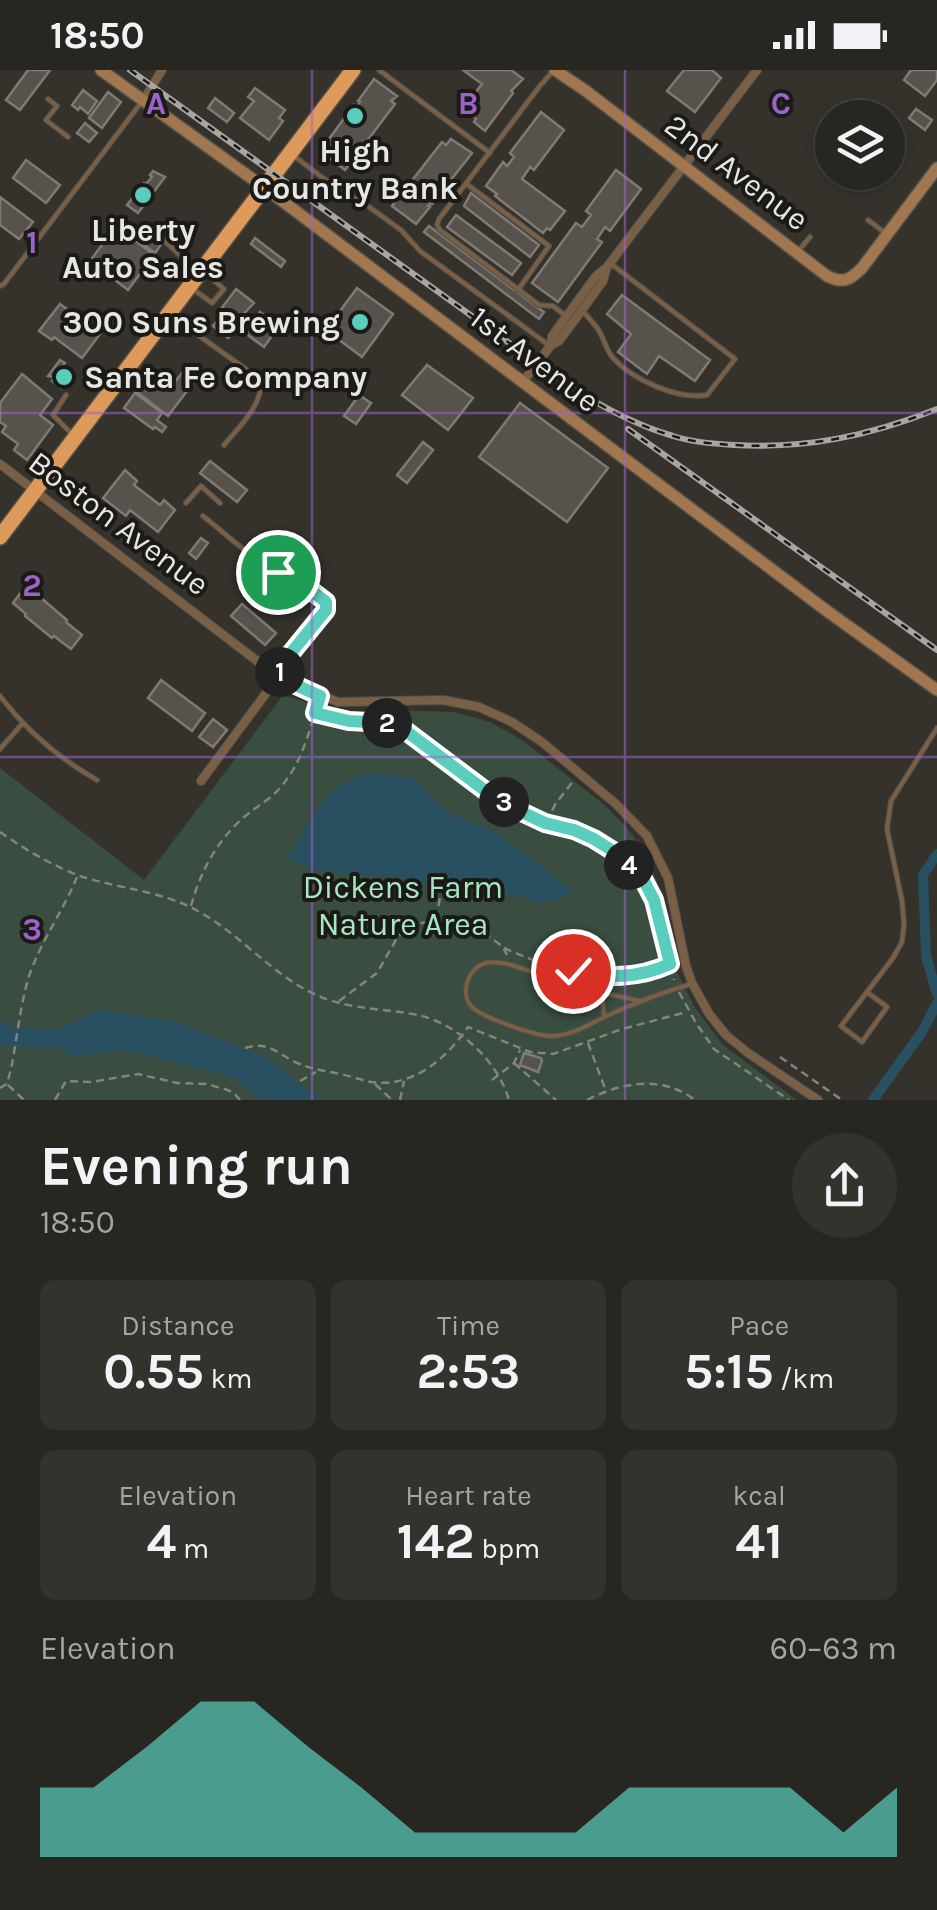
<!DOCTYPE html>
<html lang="en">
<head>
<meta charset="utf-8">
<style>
  :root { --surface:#272620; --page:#33322d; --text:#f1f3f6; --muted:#a4a5a5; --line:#43433e; --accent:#5acebd }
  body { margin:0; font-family:Karla,sans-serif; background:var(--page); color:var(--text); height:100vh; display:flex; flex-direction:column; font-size:38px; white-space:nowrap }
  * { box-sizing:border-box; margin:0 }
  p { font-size:32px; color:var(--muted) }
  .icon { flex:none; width:55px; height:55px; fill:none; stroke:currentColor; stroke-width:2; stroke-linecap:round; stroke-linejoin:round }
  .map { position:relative; height:1030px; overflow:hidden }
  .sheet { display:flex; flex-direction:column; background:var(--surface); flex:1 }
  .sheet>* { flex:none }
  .tools { position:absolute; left:815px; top:30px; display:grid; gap:20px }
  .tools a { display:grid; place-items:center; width:90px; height:90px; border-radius:50%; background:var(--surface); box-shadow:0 2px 8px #0004,0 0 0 2px var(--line); font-size:50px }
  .pin { position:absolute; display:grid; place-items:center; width:85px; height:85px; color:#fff; margin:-42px; border:5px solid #fff; border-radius:50%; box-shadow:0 2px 10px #0007 }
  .km { position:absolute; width:50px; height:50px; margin:-25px; border-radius:50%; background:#222; color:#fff; font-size:28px; line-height:50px; text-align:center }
  .round { display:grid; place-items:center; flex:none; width:105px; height:105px; border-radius:52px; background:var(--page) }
  .headline { display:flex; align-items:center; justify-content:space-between; height:170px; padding:0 40px }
  h1 { font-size:55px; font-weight:700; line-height:75px }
  .figures { display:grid; grid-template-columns:repeat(3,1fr); gap:15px; height:170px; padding:10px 40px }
  .figures div { display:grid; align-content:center; border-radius:15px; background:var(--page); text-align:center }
  .figures b { font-size:50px; font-weight:700 }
  .figures small { font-size:28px; font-weight:400 }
  .figures p { font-size:28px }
  .chart { height:280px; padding:20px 40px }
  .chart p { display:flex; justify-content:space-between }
  .chart svg { width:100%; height:180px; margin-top:10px; fill:var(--accent); opacity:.7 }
  .status { display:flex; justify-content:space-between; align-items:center; height:70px; padding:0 50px; background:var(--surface); direction:ltr }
  .status svg { height:28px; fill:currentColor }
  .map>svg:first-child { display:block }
  .green { fill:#394d41 }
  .water { fill:#285061 }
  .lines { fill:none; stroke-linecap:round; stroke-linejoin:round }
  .stream { stroke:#285061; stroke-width:2.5 }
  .canal { stroke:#285061; stroke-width:10 }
  .river { stroke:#285061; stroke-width:18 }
  .building { fill:#57524b; stroke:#7f7a73; stroke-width:2.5 }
  .lane-casing { stroke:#514f48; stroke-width:6 }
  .street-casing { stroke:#514f48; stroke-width:10 }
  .secondary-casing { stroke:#514f48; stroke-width:14 }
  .highway-casing { stroke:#514f48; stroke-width:18 }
  .path { stroke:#85837d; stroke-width:2.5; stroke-dasharray:8 5; stroke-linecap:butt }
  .lane { stroke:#7a5f47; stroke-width:4 }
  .street { stroke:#7a5f47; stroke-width:8 }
  .secondary { stroke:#a27750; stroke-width:11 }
  .highway { stroke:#dd9a5b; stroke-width:15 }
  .rail-casing { stroke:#a8a6a1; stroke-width:6 }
  .rail { stroke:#1b1a17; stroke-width:2.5; stroke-dasharray:8; stroke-linecap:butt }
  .route-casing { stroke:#fff; stroke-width:20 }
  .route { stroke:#5acebd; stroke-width:12 }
  .grid { fill:none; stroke:#9c64ca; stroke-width:2.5; stroke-opacity:0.55 }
  .poi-dot { fill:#5acebd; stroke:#1b1a17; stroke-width:4 }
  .labels { text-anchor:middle; stroke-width:8; stroke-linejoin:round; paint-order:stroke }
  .poi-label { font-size:32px; font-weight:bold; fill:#e8e6e2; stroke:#1b1a17 }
  .street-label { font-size:32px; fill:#e8e6e2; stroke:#1b1a17 }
  .park-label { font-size:32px; fill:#a6e6c0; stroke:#1b1a17 }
  .grid-label { font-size:32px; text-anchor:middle; font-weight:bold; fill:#9c64ca; stroke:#1b1a17; stroke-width:8; stroke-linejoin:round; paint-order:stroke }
</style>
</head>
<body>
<div class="status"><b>18:50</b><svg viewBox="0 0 49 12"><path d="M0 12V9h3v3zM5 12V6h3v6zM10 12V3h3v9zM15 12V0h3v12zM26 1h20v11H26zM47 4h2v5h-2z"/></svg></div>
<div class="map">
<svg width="937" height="1030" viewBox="0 0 937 1030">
  <rect width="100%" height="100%" fill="#34322b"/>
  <!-- green -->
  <path class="green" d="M283 625 337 641 362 645 392 640 455 642 490 652 522 670 607 737 627 758 647 784 660 821 677 902 694 936 723 975 797 1030H0V698L144 810Z"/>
  <!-- water -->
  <path class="water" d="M377 703 410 708 422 715 431 728 446 741 499 764 572 820 563 828 541 833 510 823 466 821 383 805H357L320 800 287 789C310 752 328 706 377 703Z
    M99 940 176 952 265 987 320 1030H343H262L233 1007 125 980 72 986 42 966Z"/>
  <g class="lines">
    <!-- stream -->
    <path class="stream" d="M0 976 11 967"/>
    <!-- canal -->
    <path class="canal" d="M937 784 923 805 926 886 937 924
      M873 1030 922 962 937 933"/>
    <!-- river -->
    <path class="river" d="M0 960 11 967 67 969"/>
  </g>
  <!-- building -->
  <path class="building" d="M28 0H50L20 40 6 30Z
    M463 0H511L523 9 511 21 513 23 485 61 474 52 476 49 465 36 482 14Z
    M684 0H712L721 8 695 42 667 21Z
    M911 0H937V10L925 26 904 10Z
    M374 9 397 26 391 31 395 34 345 100 320 81 354 35 356 37 360 32 358 31Z
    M255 18 285 40 279 48 283 51 269 70 240 48 254 31 248 27Z
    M83 20 97 31 88 44 80 37 78 40 72 35Z
    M108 22 121 32 102 58 89 48Z
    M215 28 234 43 227 52 208 38Z
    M916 39 932 50 925 60 909 48Z
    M541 42 564 60 534 100 530 97 522 109 565 141 550 160 547 158 543 163 495 126 497 124 486 116 503 92 507 96 514 87 510 83Z
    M85 53 97 63 89 72 77 63Z
    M451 69 472 83 432 134 431 133 428 136 430 137 416 154 392 136 442 72 446 75Z
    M26 90 60 115 46 133 13 108Z
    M616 100 641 119 610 161 605 157 597 169 602 172 558 232 532 213 576 153 582 157 591 145 586 141Z
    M153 101 165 107 138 143 127 135 144 113 146 114 152 107 150 105Z
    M471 123 539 175 530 187 464 136Z
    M0 127 33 152 19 169 0 155Z
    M456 145 521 193 512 205 447 157Z
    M116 156 154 185 128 220 90 191Z
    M429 156 544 242 539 249 424 162Z
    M148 162 162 173 155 183 140 172Z
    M255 168 285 191 281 197 251 174Z
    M357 218 393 244 362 287 326 260Z
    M236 219 254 233 233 255 218 243Z
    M622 225 710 290 695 311 659 286 647 304 618 282 631 264 607 244Z
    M60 234 100 264 82 288 54 267 52 270 39 261Z
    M260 242 279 256 264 277 245 263Z
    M220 247 235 258 228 268 213 256Z
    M60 290 65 293 63 296 73 303 61 318 52 311 54 307 48 306Z
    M188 295 200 304 168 346 137 322 148 307 164 319 168 313 172 316Z
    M427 295 473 328 448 360 402 325Z
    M22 304 52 329 40 345 53 355 27 390 14 380 18 374 2 362 6 356 0 352V333Z
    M135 323 162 343 157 350 166 357 162 362 155 357 153 359 124 338Z
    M359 325 371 333 356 354 344 346Z
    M520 333 608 398 567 452 479 387Z
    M423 372 433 380 407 413 397 405Z
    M210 391 247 420 237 432 200 403Z
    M125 400 137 411 134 415 160 435 164 430 175 440 158 462 130 440 126 446 103 428Z
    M201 468 208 473 196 489 189 483Z
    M24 518 38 529 40 527 67 550 66 552 82 565 71 579 54 566 52 568 25 546 26 544 13 533Z
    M242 534 276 563 265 575 231 546Z
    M161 610 205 643 192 661 148 628Z
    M213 649 227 660 213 677 199 667Z
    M524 983 541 988 542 991 538 1002 520 995Z"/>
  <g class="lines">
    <defs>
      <path id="lane" d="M379 0 490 83
        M554 0 539 17 439 149 437 155 440 160 539 235 553 236 566 246
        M48 29 57 36 46 50 68 67
        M294 86 344 124 361 131 401 160 420 181 550 276
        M468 115 549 176 518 220
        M868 150 884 162
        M158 165 195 199
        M800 179 810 167
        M0 216 4 214 140 34
        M193 219 212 233 224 219 206 204
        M583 241C588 247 593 253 598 259 604 268 606 280 613 288 633 310 678 330 707 325L735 289 610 193
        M173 247 261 310C263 335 239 357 224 375
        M66 325 53 345 72 364
        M186 433 201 416 220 433
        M203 446C227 465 251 488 279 503 296 512 311 517 325 532L326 540 282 594 279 605
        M0 626C27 661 58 688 97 710
        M0 679 22 654
        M867 922 887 937 862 972 841 956 893 888 902 872 904 854 902 831 887 759 891 731 937 658
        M602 923 604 947
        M640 931 590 920 508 894C501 893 492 891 485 893 467 899 459 925 473 938 485 948 537 967 553 966 575 965 592 952 611 944 637 932 664 922 691 914"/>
      <path id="street" d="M143 31 162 0
        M551 275 552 266 596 206 607 197 757 0
        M522 313 551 275 559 271 582 240 603 211 607 197
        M0 394 278 607 338 632 443 630 479 637 512 652 542 672 616 734 647 766 668 808 686 896 692 913 709 944 726 965 748 983 818 1030
        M201 711 278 607"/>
      <path id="secondary" d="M101 0 265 118 827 541 937 620
        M555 0 586 21 827 206C843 214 850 210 862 198L937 98"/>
      <path id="highway" d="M0 467 353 0"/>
    </defs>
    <!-- lane casing -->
    <use href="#lane" class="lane-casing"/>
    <!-- street casing -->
    <use href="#street" class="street-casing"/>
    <!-- secondary casing -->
    <use href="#secondary" class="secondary-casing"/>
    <!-- highway casing -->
    <use href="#highway" class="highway-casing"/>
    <!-- path -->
    <path class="path" d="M315 643 349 651 387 653 406 661 487 722 513 738 545 753 574 760 594 769 621 787 643 809 654 831 674 910
      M546 752 556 733 575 709
      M0 762C24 779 53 796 80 806 116 818 155 820 190 837 236 859 268 902 314 924 348 940 383 938 418 945 458 954 498 991 509 1030
      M191 836C200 802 217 771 243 748 255 737 270 730 280 718 302 693 309 662 318 632
      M437 849 440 826
      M504 878C555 901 617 918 670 894
      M679 922 696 953 714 979 789 1030
      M339 931 377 903 397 868 411 854 439 851 481 860 503 877 507 885
      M588 973 606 1021
      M245 978C268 971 275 982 295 992 313 1000 322 1000 340 1004 350 1006 361 1010 371 1012 413 1018 446 989 468 957L530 982 553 984 622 959 687 942
      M780 987 842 1030
      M514 993 556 1030
      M492 1010 514 993 520 980
      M300 1011 316 1002
      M375 1014 392 1030
      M8 1015 24 1030
      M0 1018 7 1014 11 999C17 969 20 936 29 906 41 871 63 841 77 807
      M55 1030 66 1011 91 1012 138 1004 177 1013 206 1014 225 1019 234 1023 240 1030
      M400 1030 404 1011
      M587 1030C622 1012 662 1005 695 1030"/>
    <!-- lane -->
    <use href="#lane" class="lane"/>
    <!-- street -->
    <use href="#street" class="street"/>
    <!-- secondary -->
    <use href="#secondary" class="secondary"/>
    <!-- highway -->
    <use href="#highway" class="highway"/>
    <defs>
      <path id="rail" d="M130 0 569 316C602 337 635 355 673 366 692 372 714 374 734 375 807 379 869 366 937 339
        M628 359 937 580"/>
    </defs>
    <!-- rail casing -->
    <use href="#rail" class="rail-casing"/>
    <!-- rail -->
    <use href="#rail" class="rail"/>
  </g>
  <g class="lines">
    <defs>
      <path id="route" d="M278 502 299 511 326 532V540L282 594 278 607 320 626 315 643 349 651 388 653 406 661 487 722 513 738 545 753 574 760 594 769 621 786 643 809 654 830 670 894C637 909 607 908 573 901"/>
    </defs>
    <!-- route casing -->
    <use href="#route" class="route-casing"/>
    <!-- route -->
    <use href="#route" class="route"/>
  </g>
  <!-- grid -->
  <path class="grid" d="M312 0V1030M625 0V1030M0 343H937M0 687H937"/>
  <!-- markers -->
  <g class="poi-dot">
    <circle cx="355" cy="46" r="10"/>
    <circle cx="143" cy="125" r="10"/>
    <circle cx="360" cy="252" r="10"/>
    <circle cx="64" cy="307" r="10"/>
  </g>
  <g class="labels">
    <!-- poi labels -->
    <g class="poi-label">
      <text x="355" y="92">High<tspan x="355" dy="37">Country Bank</tspan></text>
      <text x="143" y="171">Liberty<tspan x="143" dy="37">Auto Sales</tspan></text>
      <text x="340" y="263" text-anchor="end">300 Suns Brewing</text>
      <text x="84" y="318" text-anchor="start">Santa Fe Company</text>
    </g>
    <!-- street labels -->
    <g class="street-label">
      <text transform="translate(737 102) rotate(37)" y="11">2nd Avenue</text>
      <text transform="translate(535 289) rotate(37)" y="11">1st Avenue</text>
      <text transform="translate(119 453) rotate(37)" y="11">Boston Avenue</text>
    </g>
    <!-- park labels -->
    <g class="park-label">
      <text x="403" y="828">Dickens Farm<tspan x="403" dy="37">Nature Area</tspan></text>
    </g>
  </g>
  <g class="grid-label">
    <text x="156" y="44">A</text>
    <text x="468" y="44">B</text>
    <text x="781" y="44">C</text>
    <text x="32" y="183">1</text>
    <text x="32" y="526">2</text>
    <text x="32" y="870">3</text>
  </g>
</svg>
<div class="tools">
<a><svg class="icon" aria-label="layers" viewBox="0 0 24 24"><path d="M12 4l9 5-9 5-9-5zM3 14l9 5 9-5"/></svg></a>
</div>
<div class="pin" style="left:278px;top:502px;background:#1e9e55"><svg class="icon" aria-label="arrive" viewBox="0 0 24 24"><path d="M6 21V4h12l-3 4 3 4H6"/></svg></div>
<div class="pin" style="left:573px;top:901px;background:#d93025"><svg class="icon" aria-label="check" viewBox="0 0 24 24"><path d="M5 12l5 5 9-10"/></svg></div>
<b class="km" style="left:280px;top:602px">1</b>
<b class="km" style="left:387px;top:653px">2</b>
<b class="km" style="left:504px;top:732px">3</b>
<b class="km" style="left:629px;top:795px">4</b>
</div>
<section class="sheet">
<div class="headline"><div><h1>Evening run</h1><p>18:50</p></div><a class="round"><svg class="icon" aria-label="share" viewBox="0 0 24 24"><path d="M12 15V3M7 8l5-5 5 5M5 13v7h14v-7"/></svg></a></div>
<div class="figures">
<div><p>Distance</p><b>0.55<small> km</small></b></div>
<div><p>Time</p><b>2:53</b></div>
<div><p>Pace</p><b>5:15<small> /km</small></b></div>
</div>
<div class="figures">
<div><p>Elevation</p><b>4<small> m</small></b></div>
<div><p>Heart rate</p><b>142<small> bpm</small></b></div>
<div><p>kcal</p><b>41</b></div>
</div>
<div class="chart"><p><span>Elevation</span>60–63 m</p>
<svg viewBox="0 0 160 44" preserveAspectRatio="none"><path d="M0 44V27L10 27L20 17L30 6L40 6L50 17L60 27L70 38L80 38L90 38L100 38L110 27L120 27L130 27L140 27L150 38L160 27V44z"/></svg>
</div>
</section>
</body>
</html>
